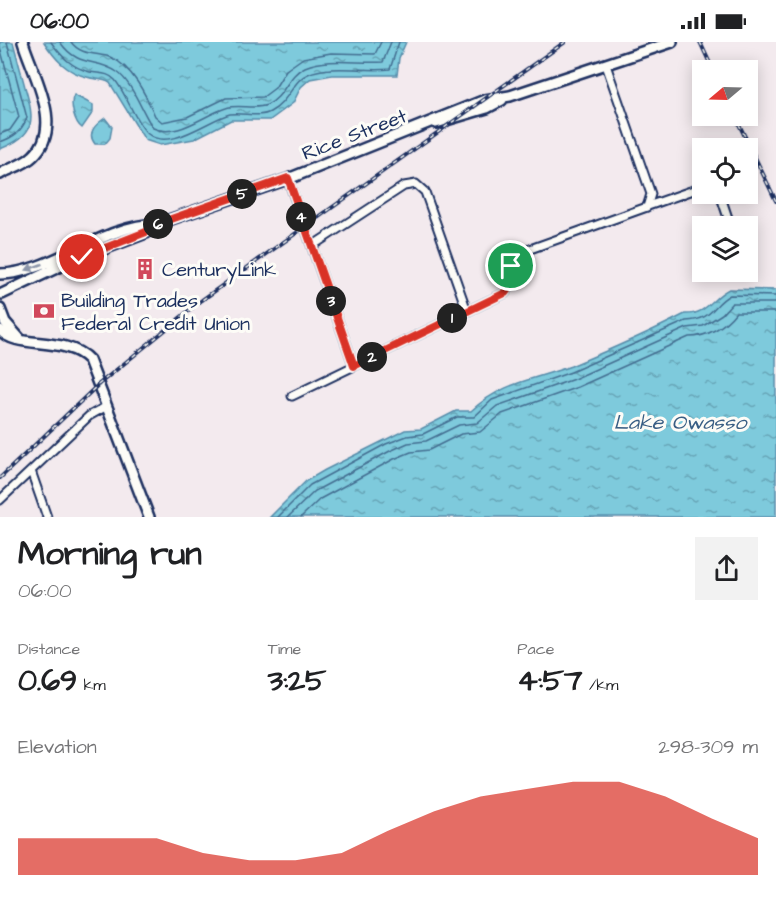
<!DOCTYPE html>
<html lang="en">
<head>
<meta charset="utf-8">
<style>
  :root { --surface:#fff; --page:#f2f2f2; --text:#202124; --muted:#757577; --accent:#d93025 }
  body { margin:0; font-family:"Architects Daughter",sans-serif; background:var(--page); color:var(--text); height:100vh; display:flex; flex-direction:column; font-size:22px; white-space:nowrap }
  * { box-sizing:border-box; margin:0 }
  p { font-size:20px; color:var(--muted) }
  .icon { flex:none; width:33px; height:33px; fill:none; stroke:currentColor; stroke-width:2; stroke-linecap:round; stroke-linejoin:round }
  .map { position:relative; height:475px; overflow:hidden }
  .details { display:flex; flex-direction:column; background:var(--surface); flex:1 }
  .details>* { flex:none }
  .needle { width:39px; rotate:251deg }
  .fabs { position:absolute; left:692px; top:18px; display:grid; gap:12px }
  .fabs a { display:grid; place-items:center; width:66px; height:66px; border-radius:0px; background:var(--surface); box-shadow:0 3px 15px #0003; font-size:30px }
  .pin { position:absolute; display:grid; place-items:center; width:51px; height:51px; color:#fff; margin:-26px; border:3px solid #fff; border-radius:50%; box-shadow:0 2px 6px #0007 }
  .km { position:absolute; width:30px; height:30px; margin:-15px; border-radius:50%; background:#222; color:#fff; font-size:16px; line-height:30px; text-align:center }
  .round { display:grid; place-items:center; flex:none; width:63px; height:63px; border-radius:0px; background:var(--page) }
  .head { display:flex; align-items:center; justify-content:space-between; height:102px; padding:0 18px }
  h1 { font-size:33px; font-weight:800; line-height:45px }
  .metrics { display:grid; grid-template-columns:repeat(3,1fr); gap:9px; height:102px; padding:6px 18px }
  .metrics div { display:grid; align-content:center }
  .metrics b { font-size:30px; font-weight:800 }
  .metrics small { font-size:16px; font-weight:400 }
  .metrics p { font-size:16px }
  .chart { height:168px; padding:12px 18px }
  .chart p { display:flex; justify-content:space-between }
  .chart svg { width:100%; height:108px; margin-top:6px; fill:var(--accent); opacity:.7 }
  .status { display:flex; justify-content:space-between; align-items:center; height:42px; padding:0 30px; background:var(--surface); direction:ltr }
  .status svg { height:16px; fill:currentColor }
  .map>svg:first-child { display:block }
  .water { fill:url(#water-ripples); stroke:#568caa; stroke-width:1.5 }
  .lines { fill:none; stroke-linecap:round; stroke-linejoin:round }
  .shore { stroke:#436d90; stroke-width:1.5 }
  .street-casing { stroke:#1b2f5e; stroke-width:11 }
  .secondary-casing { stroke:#1b2f5e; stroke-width:14 }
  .street { stroke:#fdfcf7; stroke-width:7 }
  .secondary { stroke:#fdfcf7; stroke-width:9 }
  .rail-casing { stroke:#1b2f5e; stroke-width:4 }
  .rail { stroke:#fdfcf7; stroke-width:1.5; stroke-dasharray:4.5; stroke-linecap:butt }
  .oneway { fill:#8c96aa }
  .route-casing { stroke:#fff; stroke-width:12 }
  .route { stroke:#d93025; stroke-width:8 }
  .labels { text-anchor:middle; stroke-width:6; stroke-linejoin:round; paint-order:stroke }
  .street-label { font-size:20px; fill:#1b2f5e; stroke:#fdfcf7 }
  .poi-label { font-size:20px; fill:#1b2f5e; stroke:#fdfcf7; text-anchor:start }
  .water-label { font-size:21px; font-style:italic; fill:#395e84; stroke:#fdfcf7 }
</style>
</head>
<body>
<div class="status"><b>06:00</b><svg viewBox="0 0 49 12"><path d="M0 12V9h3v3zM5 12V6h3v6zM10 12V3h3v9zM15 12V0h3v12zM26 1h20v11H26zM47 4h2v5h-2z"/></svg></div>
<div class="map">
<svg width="776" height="475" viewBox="0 0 776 475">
  <defs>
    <pattern id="water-ripples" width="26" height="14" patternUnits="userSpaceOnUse" patternTransform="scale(1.5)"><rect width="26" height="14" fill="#7ecadc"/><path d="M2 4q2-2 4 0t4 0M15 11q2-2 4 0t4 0" fill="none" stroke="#66a4b6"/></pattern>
  </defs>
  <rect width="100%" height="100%" fill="#f3eaee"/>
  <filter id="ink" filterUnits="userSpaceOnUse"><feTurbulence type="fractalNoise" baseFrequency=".0167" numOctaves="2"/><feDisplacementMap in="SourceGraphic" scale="12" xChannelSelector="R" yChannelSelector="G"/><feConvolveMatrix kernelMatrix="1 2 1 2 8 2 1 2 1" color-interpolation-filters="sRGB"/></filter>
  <g filter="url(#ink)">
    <!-- water -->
    <path class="water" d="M0 0H13C17 15 21 30 25 45 35 79 36 93 0 107Z
      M44 0H406L399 16 397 33H332L310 37 301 45 293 61 270 78H231L194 97 160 103 145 98 110 41C102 36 96 38 87 35 66 30 55 17 44 0Z
      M74 53 93 63V70L82 86C75 81 69 62 74 53Z
      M105 76 112 85 110 96 105 102H95C86 91 96 82 105 76Z
      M729 247 776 248V475H270L306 439 325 428 405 388 421 387 456 369H471C502 340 533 338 571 324 607 309 650 290 685 272 707 273 712 255 729 247Z"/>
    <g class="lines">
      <!-- shore -->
      <path class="shore" d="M51 0C61 14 72 26 90 30 99 32 108 30 115 38 126 51 137 84 148 92 170 110 209 77 230 72 242 70 260 76 270 70 289 60 293 38 308 32 329 22 366 30 390 27L399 0
        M60 0C79 27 96 15 117 30 132 40 142 70 153 86 177 97 203 73 226 66 238 62 255 68 267 63 285 55 287 33 305 25 329 15 359 22 383 20L391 0
        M71 0C80 13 96 11 110 15 132 24 146 53 155 74L162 80 187 75 226 56 263 55 275 46 286 28 303 16 331 11 375 12 381 0
        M0 5 19 75 10 88 0 92
        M0 100C14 95 21 90 27 76L7 0
        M278 475 310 443 386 402 407 394 423 392 457 375H474L492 358 571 330 686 279C714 278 712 262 730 253L776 254
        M288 475 315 449 390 409 408 401 426 399 459 383 477 381 497 364 574 337 687 286 703 284 722 272 732 261H776
        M301 475 320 457 394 417 411 410 429 408 461 392 480 390 502 372 578 345 689 295C708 295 725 284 736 270H776"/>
      <defs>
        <path id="street" d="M288 137 354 324
          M720 152 728 176
          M648 164 702 145
          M312 204 404 144 416 142 425 150 467 269
          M292 354 505 251 512 242V218L519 211 647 165 651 152 606 23
          M31 429 47 475
          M0 458 89 374 107 364"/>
        <path id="secondary" d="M436 81 487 66 502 58
          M0 132C11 126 24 123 33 114 65 85 33 33 23 0
          M0 232C49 232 103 183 157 182L288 137 485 58 510 54 672 0
          M2 252 67 221 146 191 157 182
          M0 267 5 280 20 297
          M0 288C16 308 66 293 89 318L149 475"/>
      </defs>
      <!-- street casing -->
      <use href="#street" class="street-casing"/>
      <!-- secondary casing -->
      <use href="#secondary" class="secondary-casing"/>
      <!-- street -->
      <use href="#street" class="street"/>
      <!-- secondary -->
      <use href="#secondary" class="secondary"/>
      <defs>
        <path id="rail" d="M700 0 713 28
          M735 74 776 159
          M0 436 99 342 202 258 565 0"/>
      </defs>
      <!-- rail casing -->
      <use href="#rail" class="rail-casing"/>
      <!-- rail -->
      <use href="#rail" class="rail"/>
    </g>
    <!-- one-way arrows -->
    <defs><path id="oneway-solid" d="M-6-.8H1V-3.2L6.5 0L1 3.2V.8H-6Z" transform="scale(1.5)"/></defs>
    <use class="oneway" href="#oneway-solid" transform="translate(34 225) rotate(159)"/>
  </g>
  <g class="lines" filter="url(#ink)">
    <defs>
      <path id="route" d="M82 215 146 190 157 182 288 136 354 324 505 251 512 242 511 224"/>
    </defs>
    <!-- route casing -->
    <use href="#route" class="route-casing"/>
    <!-- route -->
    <use href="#route" class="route"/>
  </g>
  <!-- icons -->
  <defs>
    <symbol id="building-bare" viewBox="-9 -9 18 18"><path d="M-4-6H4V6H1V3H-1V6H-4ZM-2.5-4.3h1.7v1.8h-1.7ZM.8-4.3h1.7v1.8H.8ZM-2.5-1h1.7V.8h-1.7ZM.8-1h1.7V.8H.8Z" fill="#d1495b" stroke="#fdfcf7" stroke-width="2.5" paint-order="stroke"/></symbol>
    <symbol id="bank-bare" viewBox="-9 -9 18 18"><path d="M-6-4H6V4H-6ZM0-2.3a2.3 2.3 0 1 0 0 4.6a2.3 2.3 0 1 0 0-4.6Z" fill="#d1495b" stroke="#fdfcf7" stroke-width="2.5" paint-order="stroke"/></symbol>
  </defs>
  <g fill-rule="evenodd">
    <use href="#building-bare" x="130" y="212" width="30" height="30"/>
    <use href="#bank-bare" x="29" y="254" width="30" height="30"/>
  </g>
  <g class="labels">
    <!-- street labels -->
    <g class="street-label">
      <text transform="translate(354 92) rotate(-21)" y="7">Rice Street</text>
    </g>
    <!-- poi labels -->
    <g class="poi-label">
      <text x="162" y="234">CenturyLink</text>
      <text x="61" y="265">Building Trades<tspan x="61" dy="23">Federal Credit Union</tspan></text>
    </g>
    <!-- water labels -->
    <g class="water-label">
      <text x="680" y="387">Lake Owasso</text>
    </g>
  </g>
</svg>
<div class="fabs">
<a><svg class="needle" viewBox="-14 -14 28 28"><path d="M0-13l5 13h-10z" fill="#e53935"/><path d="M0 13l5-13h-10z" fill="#757577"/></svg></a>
<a><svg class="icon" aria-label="locate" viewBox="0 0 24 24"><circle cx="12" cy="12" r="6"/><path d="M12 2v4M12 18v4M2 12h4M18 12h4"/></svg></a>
<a><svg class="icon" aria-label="layers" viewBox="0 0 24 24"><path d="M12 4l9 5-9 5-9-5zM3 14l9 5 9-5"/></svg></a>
</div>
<div class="pin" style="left:511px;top:224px;background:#1e9e55"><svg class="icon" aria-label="arrive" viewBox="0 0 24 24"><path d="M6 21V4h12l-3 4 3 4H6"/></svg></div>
<div class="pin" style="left:82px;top:215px;background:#d93025"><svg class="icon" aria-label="check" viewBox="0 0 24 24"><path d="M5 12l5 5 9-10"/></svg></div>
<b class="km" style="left:452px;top:276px">1</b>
<b class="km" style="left:372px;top:315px">2</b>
<b class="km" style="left:331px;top:259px">3</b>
<b class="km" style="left:301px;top:175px">4</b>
<b class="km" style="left:242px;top:152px">5</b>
<b class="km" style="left:158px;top:182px">6</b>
</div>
<section class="details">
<div class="head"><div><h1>Morning run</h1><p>06:00</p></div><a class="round"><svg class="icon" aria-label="share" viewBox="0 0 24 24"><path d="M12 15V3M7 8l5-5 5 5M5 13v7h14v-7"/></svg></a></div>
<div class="metrics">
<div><p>Distance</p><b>0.69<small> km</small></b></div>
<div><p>Time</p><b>3:25</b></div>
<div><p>Pace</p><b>4:57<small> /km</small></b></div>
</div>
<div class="chart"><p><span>Elevation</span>298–309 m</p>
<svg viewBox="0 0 160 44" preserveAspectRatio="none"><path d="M0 44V29L10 29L20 29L30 29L40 35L50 38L60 38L70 35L80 26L90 18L100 12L110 9L120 6L130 6L140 12L150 21L160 29V44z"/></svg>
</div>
</section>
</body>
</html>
